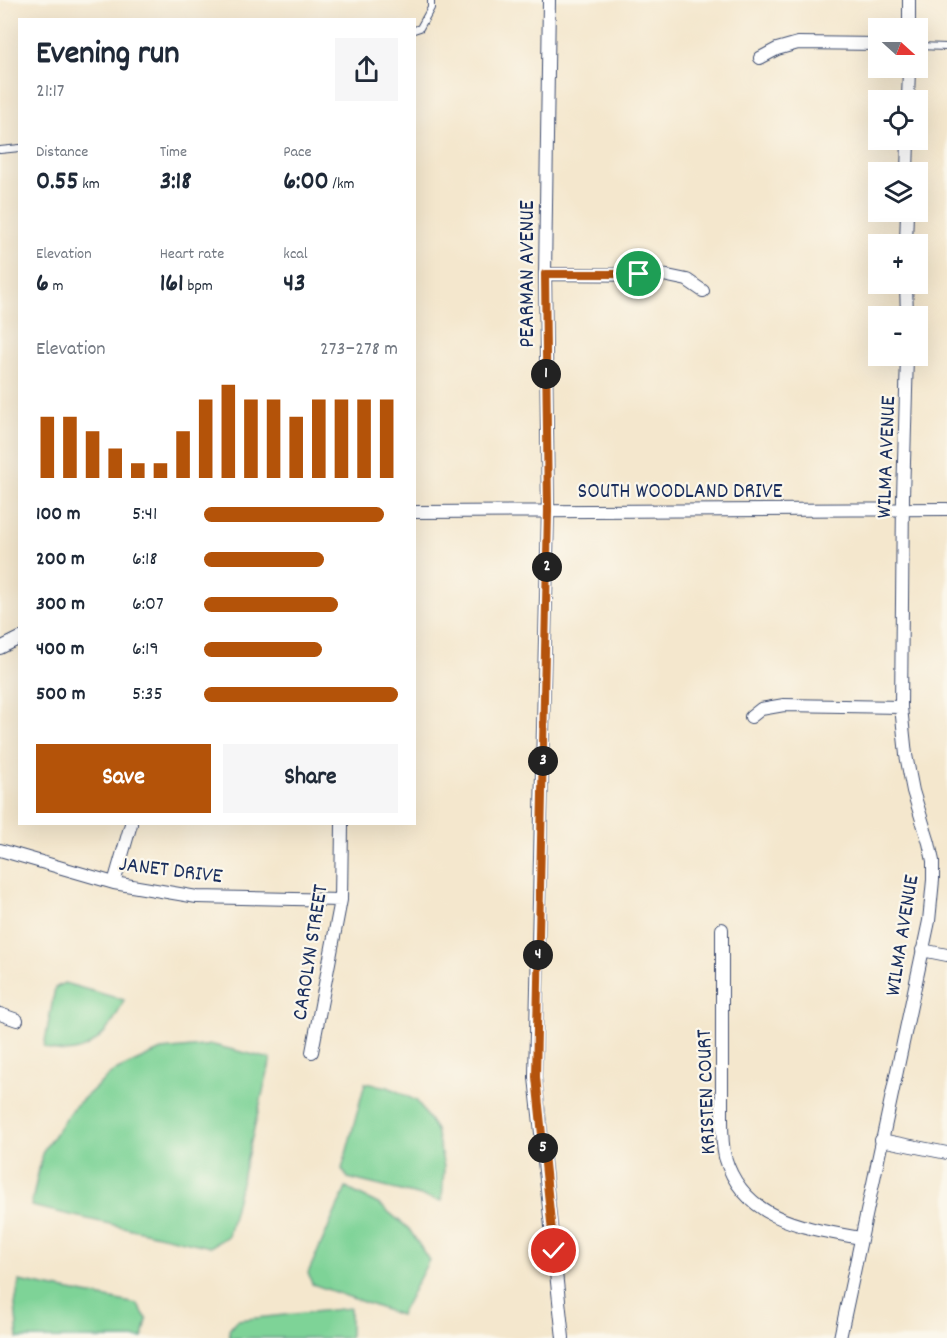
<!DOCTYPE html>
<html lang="en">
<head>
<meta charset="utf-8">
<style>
  :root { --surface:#fff; --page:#f6f6f7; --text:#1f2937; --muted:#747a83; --accent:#b45309 }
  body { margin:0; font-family:Dekko,sans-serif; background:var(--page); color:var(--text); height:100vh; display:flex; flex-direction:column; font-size:22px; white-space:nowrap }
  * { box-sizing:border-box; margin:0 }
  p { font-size:20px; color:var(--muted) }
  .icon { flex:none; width:33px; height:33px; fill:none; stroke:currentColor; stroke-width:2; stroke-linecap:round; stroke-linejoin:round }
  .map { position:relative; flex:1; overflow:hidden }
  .panel { position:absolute; left:18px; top:18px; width:398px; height:807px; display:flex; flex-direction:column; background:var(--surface); border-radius:0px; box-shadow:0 6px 24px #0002 }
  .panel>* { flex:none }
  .needle { width:39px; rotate:111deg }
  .buttons { position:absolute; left:868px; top:18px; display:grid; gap:12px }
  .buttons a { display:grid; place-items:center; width:60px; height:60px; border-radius:0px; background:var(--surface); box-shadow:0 6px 24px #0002; font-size:30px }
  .pin { position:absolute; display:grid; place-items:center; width:51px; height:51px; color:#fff; margin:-26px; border:3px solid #fff; border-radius:50%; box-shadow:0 2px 6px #0007 }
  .km { position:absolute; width:30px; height:30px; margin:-15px; border-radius:50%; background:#222; color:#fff; font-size:16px; line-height:30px; text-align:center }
  .round { display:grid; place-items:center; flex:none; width:63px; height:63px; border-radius:0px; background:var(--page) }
  .overview { display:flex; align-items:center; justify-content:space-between; height:102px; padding:0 18px }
  h1 { font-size:33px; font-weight:700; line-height:45px }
  .figures { display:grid; grid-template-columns:repeat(3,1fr); gap:9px; height:102px; padding:6px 18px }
  .figures div { display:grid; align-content:center }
  .figures b { font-size:26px; font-weight:700 }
  .figures small { font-size:16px; font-weight:400 }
  .figures p { font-size:16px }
  .chart { height:168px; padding:12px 18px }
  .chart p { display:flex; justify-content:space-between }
  .chart svg { width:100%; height:108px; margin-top:6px; stroke:var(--accent); stroke-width:6 }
  .button { display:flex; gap:12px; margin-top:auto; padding:12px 18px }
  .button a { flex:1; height:69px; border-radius:0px; background:var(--accent); color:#fff; font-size:24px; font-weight:700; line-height:69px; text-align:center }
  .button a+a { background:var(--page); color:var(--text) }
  ul { padding:0 18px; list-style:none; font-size:20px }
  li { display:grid; grid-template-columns:96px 72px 1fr; align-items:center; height:45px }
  li i { height:15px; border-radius:8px; background:var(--accent) }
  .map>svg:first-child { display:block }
  .green { fill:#7ed397; stroke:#4c817a; stroke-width:1.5 }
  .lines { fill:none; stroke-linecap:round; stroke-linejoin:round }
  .service-casing { stroke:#3c4b6f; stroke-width:8 }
  .minor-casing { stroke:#3c4b6f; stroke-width:14 }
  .service { stroke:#fff; stroke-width:6 }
  .minor { stroke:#fff; stroke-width:12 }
  .route-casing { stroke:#fff; stroke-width:12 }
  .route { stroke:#b45309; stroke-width:8 }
  .labels { text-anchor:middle; stroke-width:4.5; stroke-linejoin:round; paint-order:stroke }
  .street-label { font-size:22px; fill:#1b2f5e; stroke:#fbf7ec }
</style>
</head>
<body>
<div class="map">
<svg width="947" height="1338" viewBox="0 0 947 1338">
  <rect width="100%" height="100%" fill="#fbf7ec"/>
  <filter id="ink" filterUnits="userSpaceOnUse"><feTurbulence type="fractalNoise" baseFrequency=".0167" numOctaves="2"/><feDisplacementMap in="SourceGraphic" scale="12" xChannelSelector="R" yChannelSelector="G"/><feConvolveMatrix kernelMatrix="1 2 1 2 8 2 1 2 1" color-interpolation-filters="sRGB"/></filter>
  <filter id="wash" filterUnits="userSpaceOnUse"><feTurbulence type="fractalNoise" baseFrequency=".008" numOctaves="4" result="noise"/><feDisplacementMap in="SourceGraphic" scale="24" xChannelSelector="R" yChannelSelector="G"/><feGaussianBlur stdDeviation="1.35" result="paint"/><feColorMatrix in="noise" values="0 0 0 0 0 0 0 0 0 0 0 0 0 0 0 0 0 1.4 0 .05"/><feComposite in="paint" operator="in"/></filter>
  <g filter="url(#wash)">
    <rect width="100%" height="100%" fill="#f4e7cd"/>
    <!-- green -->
    <path class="green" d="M64 983 124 1000C110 1033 84 1064 44 1047L55 988Z
      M213 1045 271 1059 228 1236 210 1247 31 1206 43 1151 72 1109 113 1072 161 1050Z
      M365 1083 388 1087 417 1101 436 1130 444 1167 442 1201 348 1178 342 1169Z
      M346 1188 380 1205 409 1229 429 1260 400 1315 312 1284 308 1273Z
      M19 1281 137 1304 147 1319 143 1338H18L15 1305Z
      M350 1308V1338H230L229 1330 237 1320Z"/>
  </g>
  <g filter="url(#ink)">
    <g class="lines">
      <defs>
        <path id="service" d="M414 30 420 28 431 8V0
          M918 46 947 47
          M0 150 20 148"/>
        <path id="minor" d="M549 0 545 274 548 510 535 1077 563 1338
          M909 28V0
          M760 58 777 49 798 43 879 44
          M908 100 909 68
          M907 172 908 140
          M906 244 907 212
          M545 274 663 275 687 280 703 291
          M906 284 907 316
          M414 512 947 509
          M0 648 20 638
          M751 717 761 709 784 705 901 707
          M0 850 114 883 197 897 341 900
          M114 883 131 824
          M722 929V1120C722 1132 722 1145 725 1157 744 1221 805 1228 861 1238
          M922 950 947 955
          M0 1014 17 1020
          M312 1052 341 900 342 824
          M881 1140 947 1153
          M840 1338 929 921 933 880V861L929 843 913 791 906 755 901 707 903 497 907 356"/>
      </defs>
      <!-- service casing -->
      <use href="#service" class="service-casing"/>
      <!-- minor casing -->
      <use href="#minor" class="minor-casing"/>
      <!-- service -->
      <use href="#service" class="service"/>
      <!-- minor -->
      <use href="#minor" class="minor"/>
    </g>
  </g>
  <g class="lines" filter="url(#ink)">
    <defs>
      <path id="route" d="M554 1251 536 1077 548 510 545 274H639"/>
    </defs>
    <!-- route casing -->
    <use href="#route" class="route-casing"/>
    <!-- route -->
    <use href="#route" class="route"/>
  </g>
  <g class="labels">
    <!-- street labels -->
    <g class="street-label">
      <text transform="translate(525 274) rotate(-90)" y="8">PEARMAN AVENUE</text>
      <text transform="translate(884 457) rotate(-88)" y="8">WILMA AVENUE</text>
      <text x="680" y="497">SOUTH WOODLAND DRIVE</text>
      <text transform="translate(171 868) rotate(7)" y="8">JANET DRIVE</text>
      <text transform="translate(900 935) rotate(-81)" y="8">WILMA AVENUE</text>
      <text transform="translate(308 952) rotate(-81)" y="8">CAROLYN STREET</text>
      <text transform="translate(704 1092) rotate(-92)" y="8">KRISTEN COURT</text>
    </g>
  </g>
</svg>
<div class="buttons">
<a><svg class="needle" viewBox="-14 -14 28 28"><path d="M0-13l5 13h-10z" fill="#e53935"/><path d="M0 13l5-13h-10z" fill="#747a83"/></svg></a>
<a><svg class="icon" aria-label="locate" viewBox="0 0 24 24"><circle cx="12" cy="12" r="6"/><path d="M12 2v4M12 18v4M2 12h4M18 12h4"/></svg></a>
<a><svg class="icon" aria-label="layers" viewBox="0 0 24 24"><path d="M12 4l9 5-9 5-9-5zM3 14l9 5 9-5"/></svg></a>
<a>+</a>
<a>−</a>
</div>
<div class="pin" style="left:639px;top:274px;background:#1e9e55"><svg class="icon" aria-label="arrive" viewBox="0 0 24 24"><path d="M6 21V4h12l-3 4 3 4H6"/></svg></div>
<div class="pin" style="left:554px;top:1251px;background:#d93025"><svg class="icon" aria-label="check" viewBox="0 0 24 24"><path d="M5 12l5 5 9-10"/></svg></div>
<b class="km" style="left:546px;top:374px">1</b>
<b class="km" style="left:547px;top:567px">2</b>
<b class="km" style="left:543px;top:761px">3</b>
<b class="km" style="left:538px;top:955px">4</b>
<b class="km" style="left:543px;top:1148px">5</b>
<section class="panel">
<div class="overview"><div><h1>Evening run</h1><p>21:17</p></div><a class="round"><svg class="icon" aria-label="share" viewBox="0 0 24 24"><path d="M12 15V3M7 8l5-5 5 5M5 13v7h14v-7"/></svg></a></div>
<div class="figures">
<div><p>Distance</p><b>0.55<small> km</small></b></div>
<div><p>Time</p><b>3:18</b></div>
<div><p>Pace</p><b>6:00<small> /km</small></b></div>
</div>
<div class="figures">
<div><p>Elevation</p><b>6<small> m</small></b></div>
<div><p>Heart rate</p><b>161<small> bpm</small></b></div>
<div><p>kcal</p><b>43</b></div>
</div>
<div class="chart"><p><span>Elevation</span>273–278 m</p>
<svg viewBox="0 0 160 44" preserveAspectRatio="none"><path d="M5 44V19M15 44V19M25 44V25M35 44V32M45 44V38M55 44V38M65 44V25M75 44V12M85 44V6M95 44V12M105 44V12M115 44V19M125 44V12M135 44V12M145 44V12M155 44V12"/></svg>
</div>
<ul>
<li><b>100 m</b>5:41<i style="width:93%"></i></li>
<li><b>200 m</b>6:18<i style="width:62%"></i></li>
<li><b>300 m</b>6:07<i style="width:69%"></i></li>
<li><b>400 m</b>6:19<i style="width:61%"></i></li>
<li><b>500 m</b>5:35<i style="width:100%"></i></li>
</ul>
<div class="button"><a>Save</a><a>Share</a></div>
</section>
</div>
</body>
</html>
